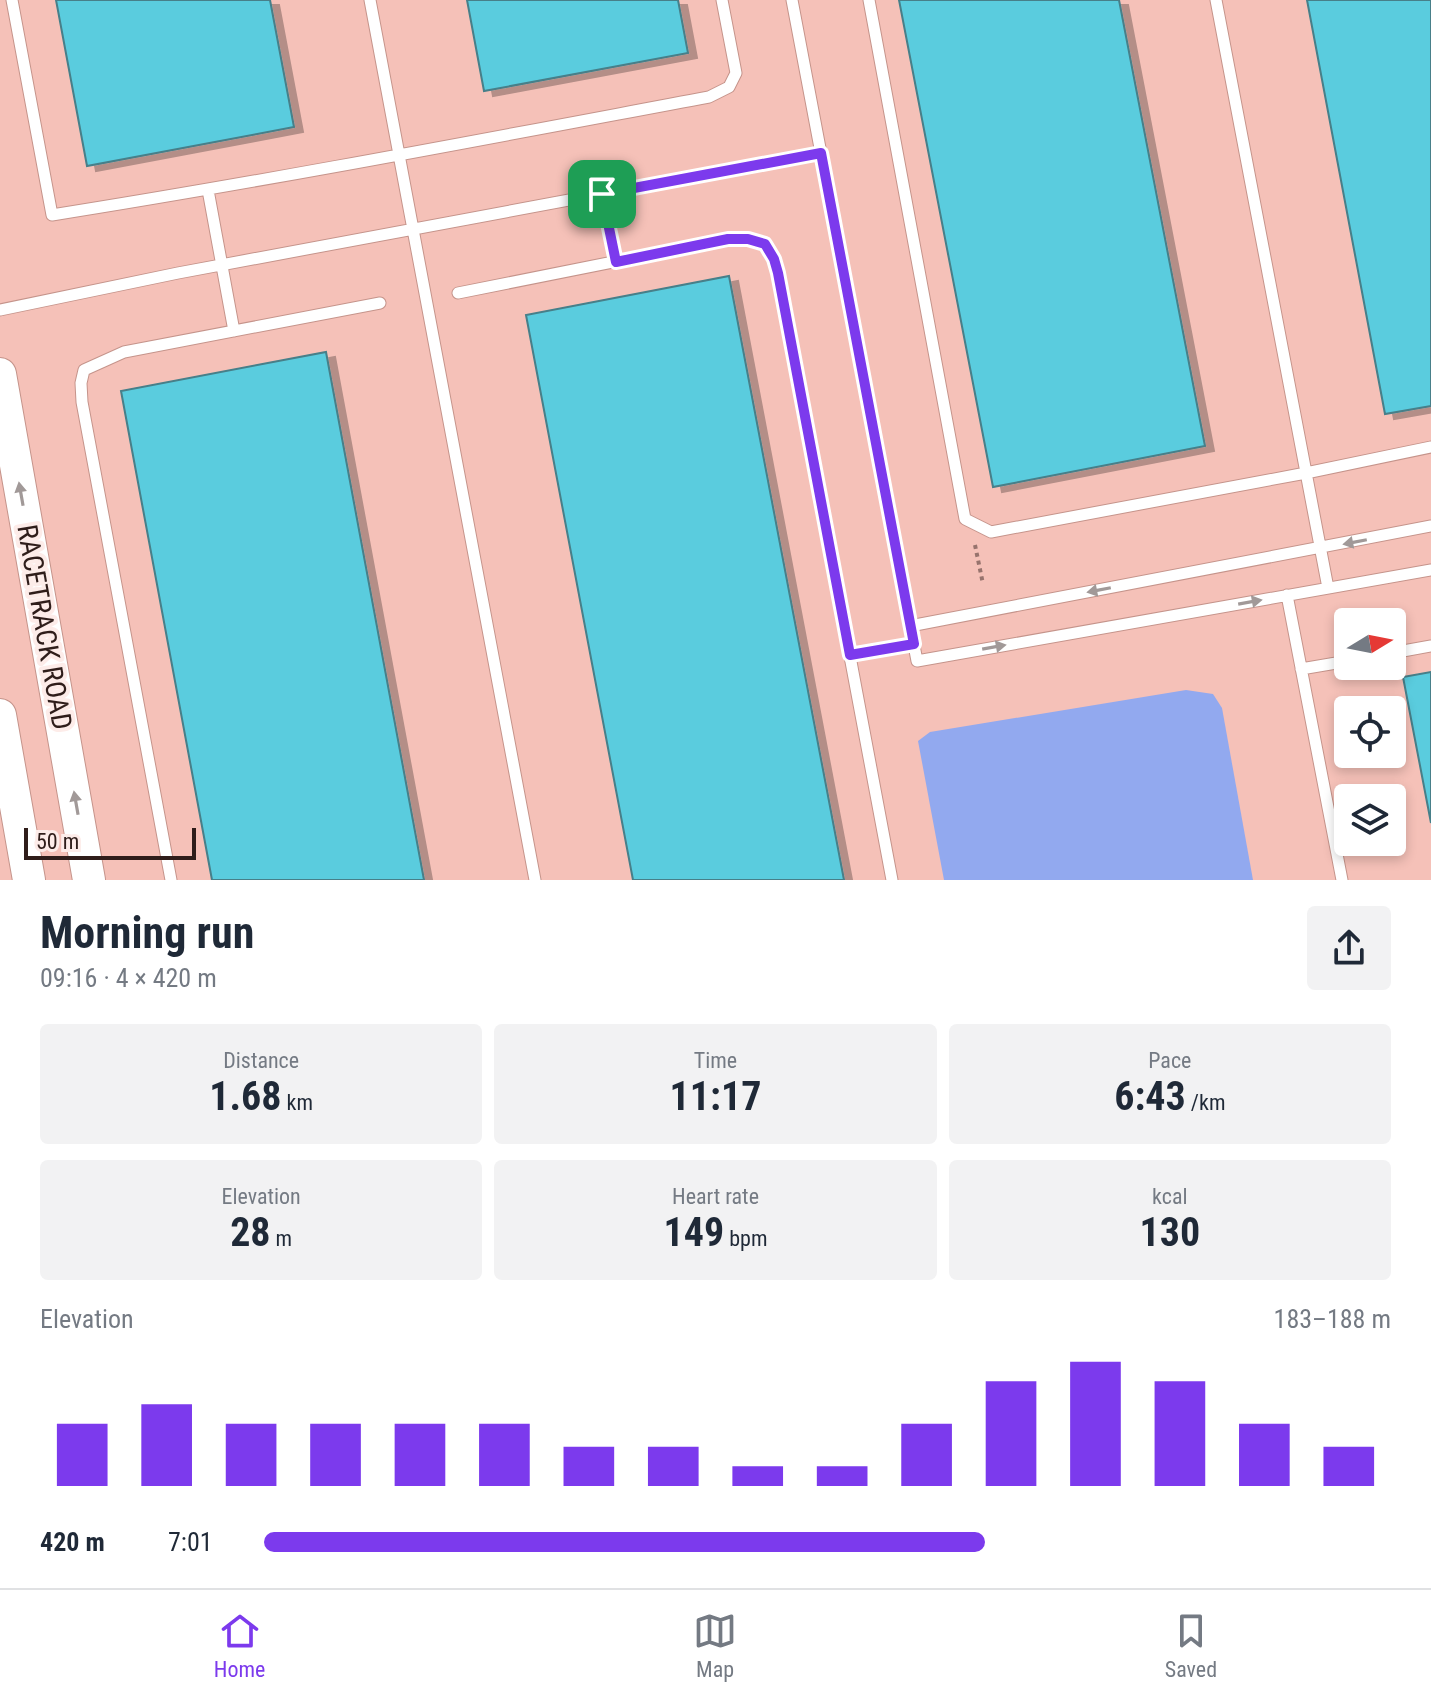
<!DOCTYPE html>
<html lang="en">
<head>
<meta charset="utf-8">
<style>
  :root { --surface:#fff; --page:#f2f2f3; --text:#1f2937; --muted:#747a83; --line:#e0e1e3; --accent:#7c3aed }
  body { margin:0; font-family:"Roboto Condensed",sans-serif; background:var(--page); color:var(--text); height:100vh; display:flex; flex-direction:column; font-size:30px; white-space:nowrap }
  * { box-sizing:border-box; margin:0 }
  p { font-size:26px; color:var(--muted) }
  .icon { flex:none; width:44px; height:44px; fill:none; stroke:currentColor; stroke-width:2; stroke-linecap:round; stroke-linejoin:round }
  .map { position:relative; height:880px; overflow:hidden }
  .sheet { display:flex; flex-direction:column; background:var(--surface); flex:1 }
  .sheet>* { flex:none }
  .needle { width:52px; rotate:80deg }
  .buttons { position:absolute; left:1334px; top:608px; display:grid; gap:16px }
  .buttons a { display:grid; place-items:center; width:72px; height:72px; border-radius:8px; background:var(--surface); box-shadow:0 4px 12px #0003; font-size:40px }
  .scale { position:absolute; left:24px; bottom:20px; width:172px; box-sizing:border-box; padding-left:8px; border:4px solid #2f1d1a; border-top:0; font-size:22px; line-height:28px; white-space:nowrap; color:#2f1d1a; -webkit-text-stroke:6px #fdece9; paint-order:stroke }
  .pin { position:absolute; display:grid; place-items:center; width:68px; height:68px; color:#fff; margin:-34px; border-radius:16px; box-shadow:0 4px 12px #0006 }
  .round { display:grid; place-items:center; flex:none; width:84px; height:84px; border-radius:8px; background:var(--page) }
  .headline { display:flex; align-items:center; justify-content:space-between; height:136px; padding:0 40px }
  h1 { font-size:44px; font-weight:700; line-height:60px }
  .figures { display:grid; grid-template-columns:repeat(3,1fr); gap:12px; height:136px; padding:8px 40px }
  .figures div { display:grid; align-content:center; border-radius:8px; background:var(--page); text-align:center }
  .figures b { font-size:40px; font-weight:700 }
  .figures small { font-size:22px; font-weight:400 }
  .figures p { font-size:22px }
  .chart { height:224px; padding:16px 40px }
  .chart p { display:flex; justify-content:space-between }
  .chart svg { width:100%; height:144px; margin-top:8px; stroke:var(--accent); stroke-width:6 }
  ul { padding:0 40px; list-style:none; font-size:26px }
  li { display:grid; grid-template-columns:128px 96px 1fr; align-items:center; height:60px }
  li i { height:20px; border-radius:10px; background:var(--accent) }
  .tabs { display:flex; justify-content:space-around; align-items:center; height:112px; border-top:2px solid var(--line); background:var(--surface); font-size:22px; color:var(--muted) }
  .tabs a { display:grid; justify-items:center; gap:4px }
  .tabs .selected { color:var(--accent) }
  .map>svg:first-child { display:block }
  .water { fill:#92a9ef }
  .building { fill:#5accde; stroke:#467f89; stroke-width:2; filter:url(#shadow) }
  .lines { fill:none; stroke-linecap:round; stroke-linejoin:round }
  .lane-casing { stroke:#c5948b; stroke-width:13 }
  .secondary-casing { stroke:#c5948b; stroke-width:34 }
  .path { stroke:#97736d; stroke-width:4; stroke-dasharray:4 4; stroke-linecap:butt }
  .lane { stroke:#fff; stroke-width:11 }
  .secondary { stroke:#fff; stroke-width:32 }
  .oneway { fill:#a19998 }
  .route-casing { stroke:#fff; stroke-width:16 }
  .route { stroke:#7c3aed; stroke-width:10 }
  .labels { text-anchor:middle; stroke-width:8; stroke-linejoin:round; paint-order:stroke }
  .street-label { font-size:28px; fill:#2f1d1a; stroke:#fdece9 }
</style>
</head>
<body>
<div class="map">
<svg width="1431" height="880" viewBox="0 0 1431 880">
  <defs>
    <filter id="shadow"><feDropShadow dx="9" dy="5" stdDeviation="0" flood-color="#0004"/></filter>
  </defs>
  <rect width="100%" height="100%" fill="#f5c1b8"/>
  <!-- water -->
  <path class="water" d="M1186 690 1213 694 1222 708 1253 880H944L918 741 930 732Z"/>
  <!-- building -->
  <path class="building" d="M56 0H270L294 127 87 166Z
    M467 0H678L688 53 484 91Z
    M899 0H1119L1205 446 993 487Z
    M1307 0H1431V406L1385 414Z
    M729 276 844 880H633L526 315Z
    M326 352 424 880H212L121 391Z
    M1431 672V823L1403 677Z"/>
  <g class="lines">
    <defs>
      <path id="lane" d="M12 0 52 215C272 180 490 138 709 97L729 87 736 73 722 0
        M370 0 535 880
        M792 0 917 661 1431 570
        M869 0 965 519 991 532 1306 473 1431 447
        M1216 0 1328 588
        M208 190 234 331
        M602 194 616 262
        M458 293 728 239H748L765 244 774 259 778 273 892 880
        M0 310 178 273 821 153
        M1287 595 1342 880
        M910 626 1431 526
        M1392 653 1431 646
        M850 655 914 644
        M1301 669 1348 661
        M171 880 82 402 81 383 84 370 124 352 380 303"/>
      <path id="secondary" d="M0 374 89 880
        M0 715 29 880"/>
    </defs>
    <!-- lane casing -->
    <use href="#lane" class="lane-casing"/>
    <!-- secondary casing -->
    <use href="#secondary" class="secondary-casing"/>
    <!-- path -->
    <path class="path" d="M975 545 983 584"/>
    <!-- lane -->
    <use href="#lane" class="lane"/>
    <!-- secondary -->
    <use href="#secondary" class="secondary"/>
  </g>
  <!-- one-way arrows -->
  <defs><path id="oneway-solid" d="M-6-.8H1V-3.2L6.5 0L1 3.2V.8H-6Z" transform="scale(2)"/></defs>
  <g class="oneway">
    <use href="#oneway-solid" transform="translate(21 494) rotate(-100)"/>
    <use href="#oneway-solid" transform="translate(1355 542) rotate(169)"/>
    <use href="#oneway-solid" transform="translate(1099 590) rotate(169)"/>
    <use href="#oneway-solid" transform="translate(1250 602) rotate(-10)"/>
    <use href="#oneway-solid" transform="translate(994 647) rotate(-10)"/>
    <use href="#oneway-solid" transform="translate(76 803) rotate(-100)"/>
  </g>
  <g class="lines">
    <defs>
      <path id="route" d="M821 153 914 644 850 655 778 273 774 259 765 244 748 239H728L616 262 602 194Z"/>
    </defs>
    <!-- route casing -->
    <use href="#route" class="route-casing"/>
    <!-- route -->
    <use href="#route" class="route"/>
  </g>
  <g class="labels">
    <!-- street labels -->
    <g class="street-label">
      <text transform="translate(45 627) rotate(80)" y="10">RACETRACK ROAD</text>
    </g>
  </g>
</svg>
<div class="buttons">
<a><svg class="needle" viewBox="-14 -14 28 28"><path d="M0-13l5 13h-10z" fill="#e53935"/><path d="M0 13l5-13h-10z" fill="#747a83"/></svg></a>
<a><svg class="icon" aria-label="locate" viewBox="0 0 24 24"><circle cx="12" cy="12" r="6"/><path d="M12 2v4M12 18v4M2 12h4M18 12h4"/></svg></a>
<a><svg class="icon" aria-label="layers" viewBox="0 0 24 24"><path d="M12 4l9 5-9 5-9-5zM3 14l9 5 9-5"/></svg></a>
</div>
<div class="scale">50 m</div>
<div class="pin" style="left:602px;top:194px;background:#1e9e55"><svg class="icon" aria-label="arrive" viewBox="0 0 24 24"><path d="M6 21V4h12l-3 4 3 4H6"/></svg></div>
</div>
<section class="sheet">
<div class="headline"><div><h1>Morning run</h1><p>09:16 · 4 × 420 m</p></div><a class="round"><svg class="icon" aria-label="share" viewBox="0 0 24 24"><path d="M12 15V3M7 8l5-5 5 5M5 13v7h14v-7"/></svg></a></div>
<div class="figures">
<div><p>Distance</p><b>1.68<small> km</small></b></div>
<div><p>Time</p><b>11:17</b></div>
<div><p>Pace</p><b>6:43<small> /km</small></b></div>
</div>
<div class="figures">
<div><p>Elevation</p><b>28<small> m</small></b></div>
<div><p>Heart rate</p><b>149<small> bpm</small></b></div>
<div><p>kcal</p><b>130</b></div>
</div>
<div class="chart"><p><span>Elevation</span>183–188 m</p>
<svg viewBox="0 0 160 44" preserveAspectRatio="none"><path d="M5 44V25M15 44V19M25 44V25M35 44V25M45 44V25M55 44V25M65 44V32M75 44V32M85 44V38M95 44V38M105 44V25M115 44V12M125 44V6M135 44V12M145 44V25M155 44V32"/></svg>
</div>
<ul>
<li><b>420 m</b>7:01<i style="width:64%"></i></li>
</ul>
</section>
<nav class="tabs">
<a class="selected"><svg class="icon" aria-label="home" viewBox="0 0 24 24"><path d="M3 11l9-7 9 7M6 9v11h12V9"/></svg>Home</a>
<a><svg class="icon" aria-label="map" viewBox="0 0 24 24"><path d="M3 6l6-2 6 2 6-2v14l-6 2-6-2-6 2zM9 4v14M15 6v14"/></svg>Map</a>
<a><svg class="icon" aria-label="saved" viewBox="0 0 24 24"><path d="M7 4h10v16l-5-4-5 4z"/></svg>Saved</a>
</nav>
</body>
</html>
